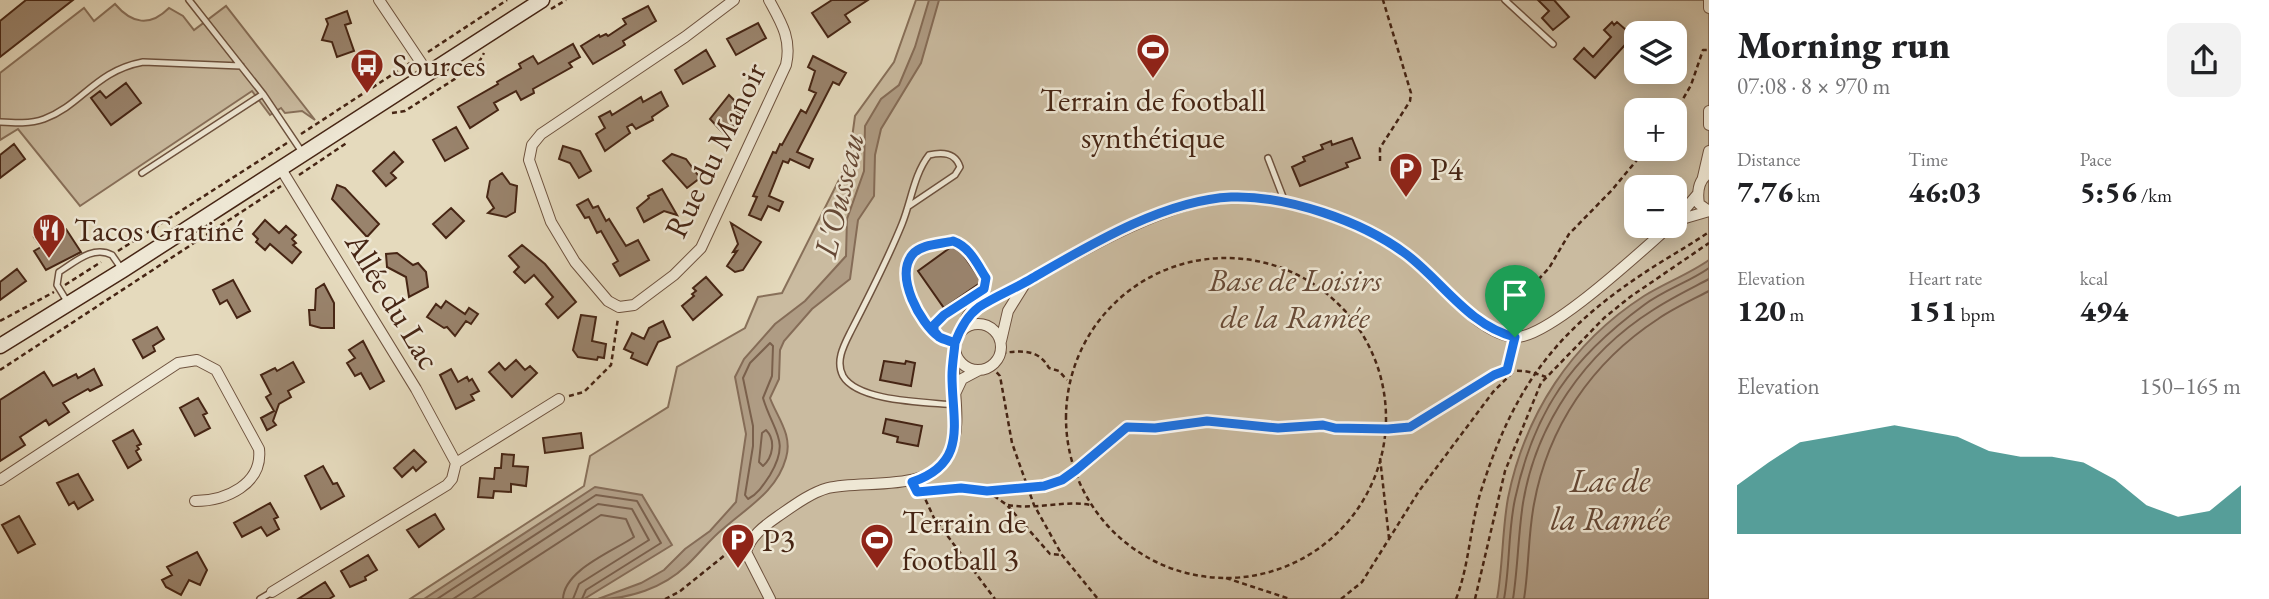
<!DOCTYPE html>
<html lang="en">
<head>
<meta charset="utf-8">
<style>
  :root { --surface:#fff; --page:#f2f2f2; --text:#202124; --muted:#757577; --accent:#0f766e }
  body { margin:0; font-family:"EB Garamond",serif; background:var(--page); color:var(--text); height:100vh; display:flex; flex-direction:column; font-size:26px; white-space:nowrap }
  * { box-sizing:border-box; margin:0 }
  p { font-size:23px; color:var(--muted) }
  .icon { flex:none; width:38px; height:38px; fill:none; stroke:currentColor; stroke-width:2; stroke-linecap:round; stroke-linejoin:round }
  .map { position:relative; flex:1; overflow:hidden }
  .sheet { display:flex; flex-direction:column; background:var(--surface); width:560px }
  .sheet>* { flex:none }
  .controls { position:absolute; left:1624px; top:21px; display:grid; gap:14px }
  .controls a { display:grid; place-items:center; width:63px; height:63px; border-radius:14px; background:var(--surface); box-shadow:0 4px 18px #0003; font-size:35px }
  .pin { position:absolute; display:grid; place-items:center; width:60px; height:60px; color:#fff; margin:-72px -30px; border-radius:50% 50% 50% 0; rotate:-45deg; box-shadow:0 0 7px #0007 }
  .pin .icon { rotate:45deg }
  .round { display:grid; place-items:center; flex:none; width:74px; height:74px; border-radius:14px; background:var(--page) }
  .overview { display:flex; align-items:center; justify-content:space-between; height:119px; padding:0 28px }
  h1 { font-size:38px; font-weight:800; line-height:52px }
  .figures { display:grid; grid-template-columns:repeat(3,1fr); gap:10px; height:119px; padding:7px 28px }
  .figures div { display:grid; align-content:center }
  .figures b { font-size:30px; font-weight:800 }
  .figures small { font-size:19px; font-weight:400 }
  .figures p { font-size:19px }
  .chart { height:196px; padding:14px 28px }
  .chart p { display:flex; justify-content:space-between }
  .chart svg { width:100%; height:126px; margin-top:7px; fill:var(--accent); opacity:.7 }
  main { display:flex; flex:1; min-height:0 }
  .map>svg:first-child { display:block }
  .green { fill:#cabba0; stroke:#88705a; stroke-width:2; fill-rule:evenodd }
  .water { fill:#af9c84; stroke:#856c57; stroke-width:2 }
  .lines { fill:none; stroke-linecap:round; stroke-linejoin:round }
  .shore { stroke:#7a604c; stroke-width:2 }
  .building { fill:#99836c; stroke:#462514; stroke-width:2 }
  .lane-casing { stroke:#6e523e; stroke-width:8 }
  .street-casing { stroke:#6e523e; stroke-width:12 }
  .secondary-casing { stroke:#462514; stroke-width:17 }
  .path { stroke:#462514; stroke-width:2.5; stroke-dasharray:5 3.5; stroke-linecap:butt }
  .lane { stroke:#eee7d4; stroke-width:5 }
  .street { stroke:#eee7d4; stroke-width:10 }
  .secondary { stroke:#eee7d4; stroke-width:14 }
  .route-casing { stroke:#fff; stroke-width:14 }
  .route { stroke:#1a73e8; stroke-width:9 }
  .labels { text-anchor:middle; stroke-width:5; stroke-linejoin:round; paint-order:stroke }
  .poi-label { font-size:32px; fill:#462514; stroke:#eee7d4; text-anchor:start }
  .street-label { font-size:32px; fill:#462514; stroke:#eee7d4 }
  .park-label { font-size:32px; font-style:italic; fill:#674a37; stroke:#eee7d4 }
  .water-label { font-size:33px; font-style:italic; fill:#664936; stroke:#eee7d4 }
</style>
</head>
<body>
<main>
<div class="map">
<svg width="1709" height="599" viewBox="0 0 1709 599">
  <rect width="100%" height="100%" fill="#e5dabd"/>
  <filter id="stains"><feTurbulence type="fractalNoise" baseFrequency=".00286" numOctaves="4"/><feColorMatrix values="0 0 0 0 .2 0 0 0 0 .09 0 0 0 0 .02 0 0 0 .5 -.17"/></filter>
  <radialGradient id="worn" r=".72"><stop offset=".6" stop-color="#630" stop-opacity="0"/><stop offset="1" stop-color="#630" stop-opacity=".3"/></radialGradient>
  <!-- green -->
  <path class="green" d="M916 0H1709V599H410L584 486 590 456 668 407 677 367 745 328 758 297 782 293 849 160 855 116 894 62ZM1636 33H1675V72H1636ZM1636 110H1675V149H1636ZM1636 187H1675V226H1636Z
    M115 4C132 24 150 27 169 8L183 16 194 30 226 6 315 120 302 111 285 113 281 108 270 115 252 91 80 206 18 129 0 140V73L84 8 94 21Z"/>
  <!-- water -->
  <path class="water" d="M929 0H939L921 63 881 129 875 155 874 196 858 220 850 279 812 309 784 341 780 350 779 379 770 398C777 417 793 435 786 458 777 491 748 507 724 528 710 539 699 554 686 566 663 588 629 599 598 599L641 583 664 570 685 549 710 531 736 502 746 434 735 377 744 359 775 324 805 301 846 256 847 219 864 171 865 126 881 99 899 85 915 47Z
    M1709 260V599H1497C1503 566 1502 531 1508 498 1525 414 1571 343 1644 296 1665 283 1689 274 1709 260Z
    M595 487 642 495 672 545 584 599H424Z"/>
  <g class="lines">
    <!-- shore -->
    <path class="shore" d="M770 343 773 346 772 376 763 398C773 432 791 440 770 475 764 484 758 494 748 499L745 495 753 446V426L743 378 750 363Z
      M766 430C776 440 773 457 763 466L759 462 762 433Z
      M437 599 596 495 637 501 661 543 586 590 582 599
      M453 599 598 504 632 509 649 540 579 584 573 599
      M472 599 601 515 626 519 634 537C612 552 564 570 563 599
      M1504 599C1510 566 1508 531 1515 499 1534 410 1572 358 1644 305 1664 290 1689 282 1709 268
      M1513 599C1518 567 1518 535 1523 503 1536 424 1585 353 1653 310 1671 298 1690 289 1709 279
      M1524 599C1529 568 1528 535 1534 504 1548 427 1592 362 1658 319 1674 308 1692 300 1709 291"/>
  </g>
  <!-- building -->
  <path class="building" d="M26 0H73L0 57V21Z
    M832 0H868L845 15 850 22 828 37 812 13Z
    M1538 0H1554L1569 17 1553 30 1542 18 1549 11Z
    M648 6 656 21 623 41 625 45 622 47 593 64 581 46 599 35 600 37 606 34 608 36 626 24 623 19Z
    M347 11 351 23 345 25 354 51 337 57 332 42 322 40 328 24 326 19Z
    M1612 22 1614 25 1617 22 1633 36 1595 78 1574 59 1584 48 1593 57 1611 37 1604 30Z
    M758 23 766 38 736 55 727 39Z
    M573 44 580 57 569 63 572 67 533 89 534 93 521 100 516 91 494 103 498 110 470 128 458 107 498 84 497 82 521 68 519 64 533 56 538 64Z
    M706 50 715 66 683 84 675 70Z
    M813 56 846 73 839 85 833 82 797 152 813 159 809 168 790 159 788 163 783 161 769 196 783 202 779 211 768 206 761 220 749 215 757 197 753 196 773 152 776 153 780 144 782 145 801 110 806 113 816 93 809 90 815 71 808 67Z
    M126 83 141 103 111 125 91 98 100 91 106 98Z
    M661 92 668 106 652 117 653 120 636 129 632 124 627 127 630 133 605 151 596 134 605 128 599 117 610 111 612 115 641 97 643 102Z
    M729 95 737 103 733 107 743 117 725 135 710 119Z
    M456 127 468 148 445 161 433 140Z
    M1352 138 1360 158 1346 163 1348 167 1300 186 1292 167 1305 161 1303 157 1323 149 1321 145 1331 141 1332 145Z
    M14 144 25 159 0 178V155Z
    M563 146 580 151 591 171 579 178 570 163 559 159Z
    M394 152 403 162 391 173 396 178 386 186 373 171Z
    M672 154 686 159 700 178 687 188 663 161Z
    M502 173 510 184 517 186 515 212 506 217 488 213 494 208 487 197 490 181Z
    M337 185 345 188 379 224 367 237 332 199Z
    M662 189 677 215 664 211 644 222 637 208 649 198 648 196Z
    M588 199 593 208 598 206 606 221 609 219 626 246 638 240 649 260 620 276 613 264 618 261 601 231 597 233 589 217 585 218 577 205Z
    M451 208 464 221 446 238 433 224Z
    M265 220 279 233 286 226 296 235 292 239 296 243 293 245 301 252 292 263 270 244 265 250 256 242 258 239 253 234Z
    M731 223 761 242 743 270 735 272 727 266 737 251 733 252 738 244Z
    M50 227 54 233 62 228 66 229 81 252 46 270 34 251 41 247 34 237Z
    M522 245 545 264 576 302 558 318 546 304 553 297 534 275 525 283 514 272 519 267 509 256Z
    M951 247 960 250 980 279V283L944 308 918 271Z
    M397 253 413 265 418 263 426 272 428 287 409 297 406 277 387 267 386 254Z
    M17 269 26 281 0 300V282Z
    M706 277 722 295 693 320 682 306 694 296 692 294 696 291 693 288Z
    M233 280 250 311 237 318 227 300 220 304 213 290Z
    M324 284 334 303V328H321L310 325 309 310H315L316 289Z
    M446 301 465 314 469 308 478 314 471 324 466 321 455 336 447 327 444 328 427 317 436 304 441 308Z
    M581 315 596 317 592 341 606 344 604 358 598 357 597 360 578 357 573 350Z
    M663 321 670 337 658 342 647 365 631 358 633 353 624 349 632 333 644 339 649 328Z
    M157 327 164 339 153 346 155 351 143 358 133 340Z
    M363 341 384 381 370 389 361 373 355 376 347 363 355 358 349 350Z
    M516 360 525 370 530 366 537 373 512 397 489 372 499 363 505 370Z
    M884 361 905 364 906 361 915 363 911 386 880 380Z
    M293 362 304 382 288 391 291 397 279 404 273 421 276 425 267 430 261 418 274 411 266 397 271 394 261 375 275 368 277 371Z
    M94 369 102 385 90 391 88 389 63 403 69 412 49 425 46 420 20 437 25 445 0 461V400L44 372 53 386 76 374 78 378Z
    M451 369 458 382 467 377 469 381 472 379 479 391 471 395 474 400 456 409 440 375Z
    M198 398 207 413 203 415 210 428 195 436 180 408Z
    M886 419 922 426 918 446 897 442 898 437 883 433Z
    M133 430 141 444 137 446 139 449 136 451 141 460 128 468 113 441Z
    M581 433 583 448 545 453 543 438Z
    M414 450 426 462 416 471 413 467 402 477 394 468Z
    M502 454 514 455 513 466 528 467 526 486 511 484V492L494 491 493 498 478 497 480 478 494 479 495 468H501Z
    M323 466 333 484 337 483 344 496 321 509 305 476Z
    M78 474 93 500 78 509 74 502 69 505 57 483Z
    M270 503 278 517 274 519 279 529 267 536 261 527 242 537 234 523Z
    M435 514 444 529 419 547 407 530Z
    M19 516 35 544 18 553 2 525Z
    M197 552 207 570 200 585 189 580 181 595 166 587 162 580 172 575 167 567Z
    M368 555 377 570 365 577 366 580 350 587 341 571Z
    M325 582 334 596 329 599H298Z"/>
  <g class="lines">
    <defs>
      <path id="lane" d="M189 0 263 94 302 152
        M1505 0 1553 44
        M0 122C15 123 30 124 44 119 82 105 95 71 143 62L241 66
        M1268 158 1283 197 1282 203
        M142 173 263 94
        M909 206 955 175 960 167C955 152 942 152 929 155 914 174 911 202 902 224 887 261 869 296 851 331 844 345 835 361 843 376 858 402 927 402 955 405
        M68 303 57 285 59 272C75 262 93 245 112 255L121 268
        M934 331 937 320 984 289 986 278C980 268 974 254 965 247 957 240 949 242 940 244 933 246 924 246 919 249 888 265 921 324 940 337 944 340 950 341 955 343
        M260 599 272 592"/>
      <path id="street" d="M379 0 428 73
        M734 0 685 37 541 134 532 145 529 160 551 222 575 262 608 301 619 307 634 305 674 275 701 248 786 65C792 39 781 22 769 0
        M1709 0V8
        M1709 111V125
        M1709 173C1698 180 1697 192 1699 204L1709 211
        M1703 177 1709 151
        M1675 221 1709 211
        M1675 221 1697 195
        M955 347a23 23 0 1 1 46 0a23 23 0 1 1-46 0Z
        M964 328C965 323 965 318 969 314 986 298 1009 291 1029 280 1076 255 1122 227 1172 210 1190 203 1209 199 1229 197 1267 194 1313 208 1348 222 1368 231 1390 242 1408 256 1436 278 1480 337 1517 337 1551 336 1641 251 1670 226
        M1001 341 1008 311 1026 282
        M954 396 962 379 979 370
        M456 463 559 399
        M0 480 178 363 197 360 216 370 259 449C263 484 226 501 195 501
        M272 592 447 485 452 479 456 463 416 389 281 169
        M770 599 746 552C750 537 764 526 777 517 793 506 810 493 828 488 865 479 933 494 950 452 964 421 950 384 955 352"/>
      <path id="secondary" d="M0 346 123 270 542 0"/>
    </defs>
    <!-- lane casing -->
    <use href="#lane" class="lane-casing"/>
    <!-- street casing -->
    <use href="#street" class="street-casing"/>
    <!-- secondary casing -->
    <use href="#secondary" class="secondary-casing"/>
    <!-- path -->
    <path class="path" d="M551 9 566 0
      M428 52 507 0
      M392 113 405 111 478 64 484 53
      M1675 113 1691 85 1703 50H1709
      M301 134 410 63
      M1380 161V148L1410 101 1411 93 1383 0
      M299 175 348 142
      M118 251 287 143
      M1066 418a160 160 0 1 1 320 0a160 160 0 1 1-320 0Z
      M65 285 101 262
      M0 321 54 292
      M1518 326 1536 282 1549 268 1569 234 1612 190 1646 149
      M1001 353C1021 351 1038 348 1049 368L1059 371 1067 380
      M991 366 1000 376 1012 443 1034 505 1062 555 1098 599
      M0 370 281 186
      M1507 370 1514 346
      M569 396 584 392 611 365 618 318
      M1380 458 1389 538
      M917 491C932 494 949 487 964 488 996 491 1030 494 1060 481 1082 470 1108 443 1127 427L1155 428 1207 421 1278 428 1323 425 1345 429 1410 427 1494 375C1512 368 1528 370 1546 377
      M987 491 1007 505 1050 554 1062 555
      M922 492 934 518 995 599
      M1008 505C1035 510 1063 500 1091 505
      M1226 578 1290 599
      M665 599 679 592 735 547
      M1341 599 1362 582 1419 491 1493 392 1514 371
      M1456 599C1469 566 1470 528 1480 494 1512 392 1551 335 1641 275 1663 260 1687 247 1709 232
      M1475 599 1505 471 1541 383 1604 318 1630 297 1709 243"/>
    <!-- lane -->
    <use href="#lane" class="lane"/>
    <!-- street -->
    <use href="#street" class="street"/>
    <!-- secondary -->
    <use href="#secondary" class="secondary"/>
  </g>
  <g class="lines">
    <defs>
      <path id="route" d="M1515 337C1469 326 1442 281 1406 254 1362 221 1286 195 1231 197 1164 200 1088 246 1031 279 1014 289 996 296 979 307 967 316 960 329 955 343L939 337 934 331V325L944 315 984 289 986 278C977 264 970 247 953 241 942 244 920 244 912 255 895 277 920 323 939 337 943 340 950 341 955 343 954 354 952 365 952 376 952 422 969 463 912 482L917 492 961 488 987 491 1044 486 1062 480 1076 470 1127 427 1155 428 1207 421 1278 428 1323 425 1335 428 1388 429 1410 427 1494 375 1507 370 1515 337"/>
    </defs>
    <!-- route casing -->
    <use href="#route" class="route-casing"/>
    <!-- route -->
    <use href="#route" class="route"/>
  </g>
  <!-- icons -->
  <defs>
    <symbol id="stadium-pin" viewBox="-11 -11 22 30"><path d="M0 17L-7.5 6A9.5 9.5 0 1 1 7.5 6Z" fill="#8f2418" stroke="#eee7d4"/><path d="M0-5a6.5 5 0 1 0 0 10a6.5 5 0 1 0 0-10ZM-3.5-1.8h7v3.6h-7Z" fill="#fff"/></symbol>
    <symbol id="bus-pin" viewBox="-11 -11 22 30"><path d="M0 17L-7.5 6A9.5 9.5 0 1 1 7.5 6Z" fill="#8f2418" stroke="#eee7d4"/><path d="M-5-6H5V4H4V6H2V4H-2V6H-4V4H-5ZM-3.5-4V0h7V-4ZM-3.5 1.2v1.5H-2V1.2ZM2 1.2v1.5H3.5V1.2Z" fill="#fff"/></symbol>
    <symbol id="parking-pin" viewBox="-11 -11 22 30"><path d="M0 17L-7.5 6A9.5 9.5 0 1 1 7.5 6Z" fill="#8f2418" stroke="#eee7d4"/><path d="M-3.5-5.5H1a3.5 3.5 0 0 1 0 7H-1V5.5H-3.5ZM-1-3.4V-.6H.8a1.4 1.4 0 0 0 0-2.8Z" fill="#fff"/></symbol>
    <symbol id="restaurant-pin" viewBox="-11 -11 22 30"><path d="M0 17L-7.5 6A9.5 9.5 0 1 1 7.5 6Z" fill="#8f2418" stroke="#eee7d4"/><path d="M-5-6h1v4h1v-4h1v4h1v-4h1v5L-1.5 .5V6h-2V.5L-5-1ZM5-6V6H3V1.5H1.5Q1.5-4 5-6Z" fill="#fff"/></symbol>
  </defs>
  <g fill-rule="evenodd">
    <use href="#stadium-pin" x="1134" y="31" width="38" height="52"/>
    <use href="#bus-pin" x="348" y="46" width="38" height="52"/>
    <use href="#parking-pin" x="1387" y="150" width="38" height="52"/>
    <use href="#restaurant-pin" x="30" y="211" width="38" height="52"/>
    <use href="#parking-pin" x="719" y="521" width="38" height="52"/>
    <use href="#stadium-pin" x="858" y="521" width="38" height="52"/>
  </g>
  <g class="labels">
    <!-- poi labels -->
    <g class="poi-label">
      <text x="392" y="76">Sources</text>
      <text x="1153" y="111" text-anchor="middle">Terrain de football<tspan x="1153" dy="37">synthétique</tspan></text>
      <text x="1430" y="180">P4</text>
      <text x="74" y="241">Tacos Gratiné</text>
      <text x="902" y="533">Terrain de<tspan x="902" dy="37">football 3</tspan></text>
      <text x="762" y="551">P3</text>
    </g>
    <!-- street labels -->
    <g class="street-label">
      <text transform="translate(715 150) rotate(-64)" y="11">Rue du Manoir</text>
      <text transform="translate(393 301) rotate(59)" y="11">Allée du Lac</text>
    </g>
    <!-- park labels -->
    <g class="park-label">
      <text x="1295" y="291">Base de Loisirs<tspan x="1295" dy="37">de la Ramée</tspan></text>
    </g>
    <!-- water labels -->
    <g class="water-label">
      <text transform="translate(838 195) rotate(-77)" y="12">L'Ousseau</text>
      <text x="1610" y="492">Lac de<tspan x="1610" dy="38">la Ramée</tspan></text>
    </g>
  </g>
  <rect width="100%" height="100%" filter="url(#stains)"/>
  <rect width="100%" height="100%" fill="url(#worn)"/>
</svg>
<div class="controls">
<a><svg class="icon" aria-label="layers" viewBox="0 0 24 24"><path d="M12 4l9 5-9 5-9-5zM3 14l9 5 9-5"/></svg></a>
<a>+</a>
<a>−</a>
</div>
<div class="pin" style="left:1515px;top:337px;background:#1e9e55"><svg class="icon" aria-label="arrive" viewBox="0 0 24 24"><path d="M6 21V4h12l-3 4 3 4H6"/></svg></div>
</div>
<section class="sheet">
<div class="overview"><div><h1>Morning run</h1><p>07:08 · 8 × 970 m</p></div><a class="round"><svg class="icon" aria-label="share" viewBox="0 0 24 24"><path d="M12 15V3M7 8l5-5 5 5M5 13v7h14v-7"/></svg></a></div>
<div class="figures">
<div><p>Distance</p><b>7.76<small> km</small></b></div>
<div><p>Time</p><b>46:03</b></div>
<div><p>Pace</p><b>5:56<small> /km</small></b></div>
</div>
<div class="figures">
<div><p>Elevation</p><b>120<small> m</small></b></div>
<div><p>Heart rate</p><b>151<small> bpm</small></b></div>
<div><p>kcal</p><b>494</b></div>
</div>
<div class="chart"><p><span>Elevation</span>150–165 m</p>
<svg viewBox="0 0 160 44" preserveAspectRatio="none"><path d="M0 44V27L10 19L20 12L30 10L40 8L50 6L60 8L70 10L80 15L90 17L100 17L110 19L120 25L130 34L140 38L150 36L160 27V44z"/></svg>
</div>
</section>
</main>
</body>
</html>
